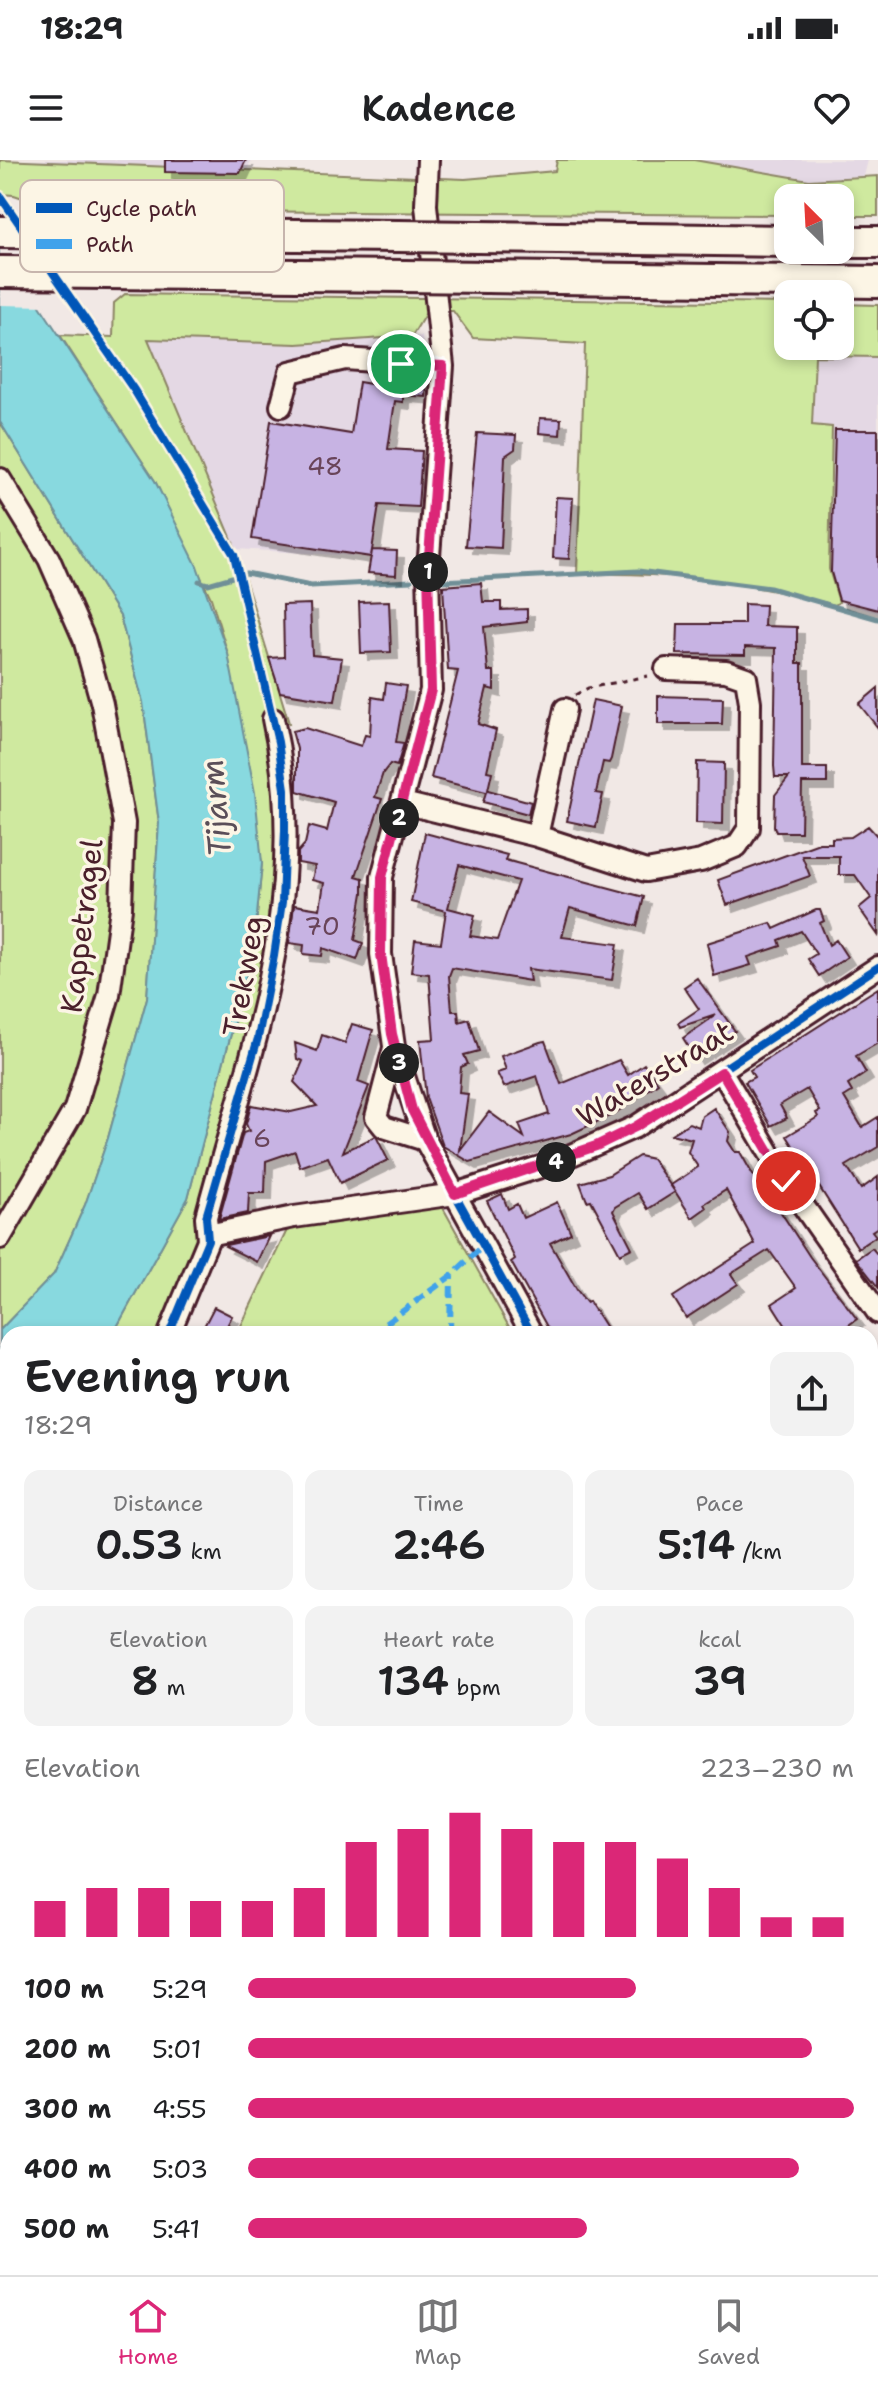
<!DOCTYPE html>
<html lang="en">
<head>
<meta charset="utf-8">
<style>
  :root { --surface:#fff; --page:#f2f2f2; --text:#202124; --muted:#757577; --line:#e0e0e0; --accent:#db2777 }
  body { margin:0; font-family:"Shantell Sans",sans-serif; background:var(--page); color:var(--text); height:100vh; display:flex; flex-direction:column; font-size:30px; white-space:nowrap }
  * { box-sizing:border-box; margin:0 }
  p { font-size:26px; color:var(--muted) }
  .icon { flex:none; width:44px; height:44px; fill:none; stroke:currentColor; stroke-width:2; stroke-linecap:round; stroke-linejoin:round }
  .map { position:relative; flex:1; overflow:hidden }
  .side { position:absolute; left:0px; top:1166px; width:878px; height:950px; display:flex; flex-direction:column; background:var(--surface); border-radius:24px 24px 0 0; box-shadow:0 4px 12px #0003 }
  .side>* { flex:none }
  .needle { width:52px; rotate:336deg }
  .tools { position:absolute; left:774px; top:24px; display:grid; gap:16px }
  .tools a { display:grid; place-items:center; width:80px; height:80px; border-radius:16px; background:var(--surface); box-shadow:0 4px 12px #0003; font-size:40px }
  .pin { position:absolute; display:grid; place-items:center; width:68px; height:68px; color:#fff; margin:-34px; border:4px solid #fff; border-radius:50%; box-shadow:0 2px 8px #0007 }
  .km { position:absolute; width:40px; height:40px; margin:-20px; border-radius:50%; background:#222; color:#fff; font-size:22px; line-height:40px; text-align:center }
  .round { display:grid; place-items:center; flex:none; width:84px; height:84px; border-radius:16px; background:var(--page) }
  .overview { display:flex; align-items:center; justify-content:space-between; height:136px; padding:0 24px }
  h1 { font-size:44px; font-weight:600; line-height:60px }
  .stats { display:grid; grid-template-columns:repeat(3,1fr); gap:12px; height:136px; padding:8px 24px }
  .stats div { display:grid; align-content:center; border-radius:16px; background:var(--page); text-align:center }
  .stats b { font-size:40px; font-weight:600 }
  .stats small { font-size:22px; font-weight:400 }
  .stats p { font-size:22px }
  .chart { height:224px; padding:16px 24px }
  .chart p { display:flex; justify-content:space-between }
  .chart svg { width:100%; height:144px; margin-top:8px; stroke:var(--accent); stroke-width:6 }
  ul { padding:0 24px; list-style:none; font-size:26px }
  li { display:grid; grid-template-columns:128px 96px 1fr; align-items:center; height:60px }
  li i { height:20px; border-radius:10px; background:var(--accent) }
  .status { display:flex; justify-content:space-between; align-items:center; height:56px; padding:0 40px; background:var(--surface); direction:ltr }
  .status svg { height:22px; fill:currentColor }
  header { display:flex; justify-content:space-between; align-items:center; height:104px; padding:0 24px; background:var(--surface); font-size:36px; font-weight:600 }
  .menu { display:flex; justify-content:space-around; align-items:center; height:112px; border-top:2px solid var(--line); background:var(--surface); font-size:22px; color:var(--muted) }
  .menu a { display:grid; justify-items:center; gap:4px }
  .menu .active { color:var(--accent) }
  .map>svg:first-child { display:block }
  .built { fill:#e4d8e4 }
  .green { fill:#cfe99f; stroke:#8c8465; stroke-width:2 }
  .water { fill:#88d9df; stroke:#6f8f97; stroke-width:2 }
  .pier { fill:#f1e8e5 }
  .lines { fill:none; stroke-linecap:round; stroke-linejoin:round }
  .stream { stroke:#6f8f97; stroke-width:5 }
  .building { fill:#c7b3e3; stroke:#4a1f2b; stroke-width:2; fill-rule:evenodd; filter:url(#shadow) }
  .minor-casing { stroke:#4a1f2b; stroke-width:26 }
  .major-casing { stroke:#4a1f2b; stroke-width:32 }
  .highway-casing { stroke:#4a1f2b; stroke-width:36 }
  .path { stroke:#4a1f2b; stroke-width:3; stroke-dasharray:6 6; stroke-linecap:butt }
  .minor { stroke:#fcf5e5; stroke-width:20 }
  .major { stroke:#fcf5e5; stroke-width:26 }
  .highway { stroke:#fcf5e5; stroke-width:30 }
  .highway-bridge-casing { stroke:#4a1f2b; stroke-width:36; stroke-linecap:butt }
  .highway-bridge { stroke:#fcf5e5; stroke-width:30 }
  .quiet { stroke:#40a2eb; stroke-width:6; stroke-dasharray:12 6; stroke-linecap:butt }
  .cycleway-casing { stroke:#fcf5e5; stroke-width:13 }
  .cycleway { stroke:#0057b8; stroke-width:8 }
  .route-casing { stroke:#fff; stroke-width:16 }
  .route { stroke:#db2777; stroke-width:10 }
  .labels { text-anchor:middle; stroke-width:7; stroke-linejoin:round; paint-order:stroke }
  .number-label { font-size:26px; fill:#694459 }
  .street-label { font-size:30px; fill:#4a1f2b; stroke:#fcf5e5 }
  .water-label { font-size:32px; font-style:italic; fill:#5a4e58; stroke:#fcf5e5 }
  .key { fill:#fcf5e5; stroke:#c7b5ad; stroke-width:2 }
  .key-label { font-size:22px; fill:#4a1f2b }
</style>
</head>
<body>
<div class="status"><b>18:29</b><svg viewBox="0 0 49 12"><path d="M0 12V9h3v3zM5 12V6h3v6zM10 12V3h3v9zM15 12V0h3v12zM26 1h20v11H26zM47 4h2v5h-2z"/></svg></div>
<header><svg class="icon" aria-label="menu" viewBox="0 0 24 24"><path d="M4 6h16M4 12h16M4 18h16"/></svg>Kadence<svg class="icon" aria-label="heart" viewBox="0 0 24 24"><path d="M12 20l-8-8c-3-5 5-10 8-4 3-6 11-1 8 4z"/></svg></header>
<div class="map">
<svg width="878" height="2115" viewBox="0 0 878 2115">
  <defs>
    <filter id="shadow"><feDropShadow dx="7" dy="7" stdDeviation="0" flood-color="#0004"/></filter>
  </defs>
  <rect width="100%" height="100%" fill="#f1e8e5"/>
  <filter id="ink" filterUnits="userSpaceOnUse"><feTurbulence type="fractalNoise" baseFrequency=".0125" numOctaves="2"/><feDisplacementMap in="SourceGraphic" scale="16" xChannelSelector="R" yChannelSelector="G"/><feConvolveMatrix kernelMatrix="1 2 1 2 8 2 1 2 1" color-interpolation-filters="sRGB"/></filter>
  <g filter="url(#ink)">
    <!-- built -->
    <path class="built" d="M13 0H251L247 11 15 3Z
      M694 0H868L864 16 809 20Z
      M422 176 427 219 399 217 371 397 236 389 147 179 297 184Z
      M815 195 878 197V453L839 442 829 409 832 267 812 265Z
      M355 2108H770L774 2115H350Z"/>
    <!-- green -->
    <path class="green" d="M0 0 465 19 555 11 557 0H694L809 20 878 16V56H840V38H788V55L58 50 14 35 0 34Z
      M125 134 788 143V186H840V144L878 145V197L815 196 812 265 832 267 829 409 839 442 835 445C750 423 665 410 577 415L585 184 473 178 453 151H427L412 176 297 184 148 179 236 389 289 563 269 560 278 649 272 766 241 922 200 1071 181 1135 160 1174H113L188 1038 254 786 262 703 228 494 211 438 155 321 60 175 113 177 114 143Z
      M0 262 120 456 143 542 159 663 147 838 108 978 85 1045 54 1114 0 1170Z
      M442 1046 513 1174H237L289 1066Z
      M8 1305V1813L0 1809V1310Z"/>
    <!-- water -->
    <path class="water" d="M0 85 155 321 197 406 228 494 255 633 262 703 254 786 188 1038 113 1174H8V1305L0 1310V1170L54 1114 85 1045 108 978 147 838 159 663 143 542 120 456 0 262Z"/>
    <!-- pier -->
    <path class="pier" d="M0 81 3 83 45 146 0 145Z"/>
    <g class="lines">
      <!-- stream -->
      <path class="stream" d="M199 421 208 424 246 413 311 426 411 421
        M441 421 638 411 770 428 878 459
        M0 1550 8 1529"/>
    </g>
    <!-- building -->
    <path class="building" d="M165 0H246L240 13 165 12Z
      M399 216 427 219 426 237 403 235V242L395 241 388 289 422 291 418 347 379 345 371 397 252 379 271 261 351 274 359 222 382 226 383 217 399 220Z
      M540 258 561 259 560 275 539 273Z
      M835 270H878V450L839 440 831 412Z
      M477 273 516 275 515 289 505 296 501 388 466 386Z
      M556 337 573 338 569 399 553 398Z
      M372 390 397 391 396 415 368 413Z
      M481 423 483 442H501V450L527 449V462L484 467 488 511H494V530L487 528 478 564 496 570 487 611 492 612 488 630 531 642 528 654 483 642 486 632 431 618 458 511 448 510 443 426Z
      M389 441 391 492 361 493 359 442Z
      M310 444 312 495 342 498 335 541 280 532 269 498 284 497 283 445Z
      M744 444 765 445 764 466 797 467V503H802V608H827V623H802L801 672H776L774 666 775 635 789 617H775L774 606 776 488 745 487V495L677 494 678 464H744Z
      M386 523 406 526 396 582 404 583 397 606 390 604 383 613 375 637 382 639 356 716 363 718V733L355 780 363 783 357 800 323 788 322 796 303 794 304 785 289 783 294 745 320 749 324 723 312 720 315 706 298 703V692L305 684 309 666 327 671 334 642 297 631V589L292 571 305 568 361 586 365 575 370 576 372 537 384 539Z
      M878 528V568L859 544Z
      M658 536 723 538 722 564H658Z
      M593 540 622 546 611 599 609 603 603 602 596 633 603 634 596 667 567 661Z
      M697 602 724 603 723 664 696 663Z
      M868 666 878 677V775L859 748 871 738 855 715H839V696H802L810 716 727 745 718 720 819 683H832V678L851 677Z
      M425 673 507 695 505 700 644 737 637 766 570 748 562 777 618 784 612 820 528 809 530 821 452 808 449 816 452 851H458L459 862 469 859 479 891 464 895 468 904 461 907 459 933 468 934 460 990 489 952 524 977 519 964 549 954 537 916 504 927 497 913 506 910 501 896 540 882 545 881 561 924 619 900 628 915 644 904 658 923 614 954 571 974 470 1002 443 986 426 938 420 880 434 879 429 814 411 812 415 780 441 783 446 751 411 742ZM459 705 518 721 497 780 470 776 475 755 448 748Z
      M816 750H820L824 761 820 763 829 785 836 780 847 797 819 816 808 799 816 794 801 771 779 780 781 786 748 797 751 805 714 816 707 783 771 763 774 769Z
      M697 818 735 871 695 897 683 878 716 855 680 867 678 863 699 849 684 827Z
      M878 828V883L856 896 866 913 848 925 852 932 844 937 862 967 878 957V987L846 1006 861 1029 878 1017V1067L872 1071 876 1076 858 1088 787 976 818 957 816 953 820 951 807 929 780 945 787 958 771 966 745 922 754 917 750 910Z
      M352 864 373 870 358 922 369 926 343 992 376 976 388 1000 340 1023 328 997 300 1007 295 991 266 1001 265 1033H249L248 1053 219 1059 243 973 249 971 246 964 251 945 291 952 317 946 294 922 303 901 297 899 295 883 317 891 322 875 345 883Z
      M714 948 730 972 728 981 735 992H740L767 1040 771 1037 810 1097 857 1159 836 1174H791L772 1144 796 1128 769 1090 731 1114 738 1124 686 1158 673 1137 755 1084 726 1030 704 1044 706 1048 692 1058 671 1025 698 1007 688 992 692 979 671 974 689 963 699 967 702 956Z
      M639 996 652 999 675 1032 648 1049 638 1033 615 1047 613 1051 632 1088 620 1094 591 1040 587 1041 580 1023 609 1015Z
      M502 1034 508 1049 517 1044 523 1058 557 1042 571 1073 550 1083 577 1130 586 1142 589 1141 610 1174H551L511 1102 515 1099 487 1041Z
      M269 1076 257 1102 225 1086 226 1085Z
      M872 1088 878 1095V1127L856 1099Z
      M214 1147 232 1156 223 1174H200Z"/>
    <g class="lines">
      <defs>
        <path id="minor" d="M428 0 426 45 443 206 428 410 431 530 382 717 381 794 394 886 425 980 532 1174
          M281 246 290 212 345 199 443 206
          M0 319 49 399 84 479 102 544 124 663 121 748 109 835 75 949 0 1078
          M403 643 537 676 646 711 701 701 737 686 749 668 750 542 746 518 726 511 666 509
          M537 676 565 549
          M394 888 376 957 384 967 425 980
          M722 912 786 1021 878 1153
          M208 1075 294 1057 455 1034 553 1003 635 967 878 807
          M169 1174 208 1080 206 1057C250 890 313 737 273 559
          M870 1268 878 1263
          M870 1675 878 1684
          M275 2115 279 2108"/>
        <path id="major" d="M0 2018 8 2022
          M184 2108 198 2115"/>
        <path id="highway" d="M0 72 398 76
          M478 77 788 81
          M840 82H878
          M0 112 404 116
          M487 117 878 122"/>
      </defs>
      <!-- minor casing -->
      <use href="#minor" class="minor-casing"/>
      <!-- major casing -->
      <use href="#major" class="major-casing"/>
      <!-- highway casing -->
      <use href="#highway" class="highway-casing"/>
      <!-- path -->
      <path class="path" d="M575 535 588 528 648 516"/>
      <!-- minor -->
      <use href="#minor" class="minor"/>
      <!-- major -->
      <use href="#major" class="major"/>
      <!-- highway -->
      <use href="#highway" class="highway"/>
      <defs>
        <path id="highway-bridge" d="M398 76 478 77
          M404 116 487 117"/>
      </defs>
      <!-- highway-bridge casing -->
      <use href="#highway-bridge" class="highway-bridge-casing"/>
      <!-- highway-bridge -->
      <use href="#highway-bridge" class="highway-bridge"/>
      <!-- quiet -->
      <path class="quiet" d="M371 1174 451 1116 483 1086
        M450 1174 451 1116
        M0 1347 8 1340"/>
      <defs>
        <path id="cycleway" d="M0 36 134 230 234 395 278 582 285 629V670L282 742 274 796 258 878 206 1057 208 1080 169 1174
          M425 980 532 1174
          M455 1034 553 1003 635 967 878 807"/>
      </defs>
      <!-- cycleway casing -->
      <use href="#cycleway" class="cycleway-casing"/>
      <!-- cycleway -->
      <use href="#cycleway" class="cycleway"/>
    </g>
  </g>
  <g class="lines" filter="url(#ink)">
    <defs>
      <path id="route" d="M401 204 443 206 428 410 431 530 382 717 381 794 392 874 412 950 455 1034 596 986 635 967 722 912 786 1021"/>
    </defs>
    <!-- route casing -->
    <use href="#route" class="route-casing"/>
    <!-- route -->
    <use href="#route" class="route"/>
  </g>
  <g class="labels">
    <!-- number labels -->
    <g class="number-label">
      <text x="325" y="315">48</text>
      <text x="322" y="775">70</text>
      <text x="262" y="987">6</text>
    </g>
    <!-- street labels -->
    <g class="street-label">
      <text transform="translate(82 766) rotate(-83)" y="10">Kappetragel</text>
      <text transform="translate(244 816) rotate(-80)" y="10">Trekweg</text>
      <text transform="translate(655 914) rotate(-31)" y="10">Waterstraat</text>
    </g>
    <!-- water labels -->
    <g class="water-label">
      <text transform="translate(216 648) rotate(-95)" y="11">Tijarm</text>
    </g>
  </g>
  <!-- legend -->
  <rect x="20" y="20" width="264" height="92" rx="12" class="key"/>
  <rect x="36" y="43" width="36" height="10" fill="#0057b8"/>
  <rect x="36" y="79" width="36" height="10" fill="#40a2eb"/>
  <g class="key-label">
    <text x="86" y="56">Cycle path</text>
    <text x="86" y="92">Path</text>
  </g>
</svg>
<div class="tools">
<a><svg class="needle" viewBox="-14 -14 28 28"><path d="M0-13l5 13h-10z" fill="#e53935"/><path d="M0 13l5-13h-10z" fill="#757577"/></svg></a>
<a><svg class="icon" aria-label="locate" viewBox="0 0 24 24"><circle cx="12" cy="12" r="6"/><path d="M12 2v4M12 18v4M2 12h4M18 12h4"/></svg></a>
</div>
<div class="pin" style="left:401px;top:204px;background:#1e9e55"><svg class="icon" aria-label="arrive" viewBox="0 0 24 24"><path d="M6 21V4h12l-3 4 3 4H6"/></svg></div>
<div class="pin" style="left:786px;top:1021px;background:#d93025"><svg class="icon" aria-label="check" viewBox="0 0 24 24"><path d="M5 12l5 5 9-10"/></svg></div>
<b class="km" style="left:428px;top:412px">1</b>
<b class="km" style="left:399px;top:658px">2</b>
<b class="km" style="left:399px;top:903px">3</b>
<b class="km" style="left:556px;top:1002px">4</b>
<section class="side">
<div class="overview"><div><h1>Evening run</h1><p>18:29</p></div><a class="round"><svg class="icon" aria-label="share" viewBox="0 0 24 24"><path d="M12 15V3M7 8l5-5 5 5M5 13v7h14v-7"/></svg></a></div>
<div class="stats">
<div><p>Distance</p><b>0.53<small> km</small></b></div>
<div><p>Time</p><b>2:46</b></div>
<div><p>Pace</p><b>5:14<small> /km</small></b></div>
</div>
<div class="stats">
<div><p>Elevation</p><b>8<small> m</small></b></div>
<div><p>Heart rate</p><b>134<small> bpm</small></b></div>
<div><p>kcal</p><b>39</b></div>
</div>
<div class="chart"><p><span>Elevation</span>223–230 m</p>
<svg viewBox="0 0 160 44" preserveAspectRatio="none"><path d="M5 44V33M15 44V29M25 44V29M35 44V33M45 44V33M55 44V29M65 44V15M75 44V11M85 44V6M95 44V11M105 44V15M115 44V15M125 44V20M135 44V29M145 44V38M155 44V38"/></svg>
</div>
<ul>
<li><b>100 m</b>5:29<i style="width:64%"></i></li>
<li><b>200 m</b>5:01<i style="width:93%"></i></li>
<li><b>300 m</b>4:55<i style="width:100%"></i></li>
<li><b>400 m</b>5:03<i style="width:91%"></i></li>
<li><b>500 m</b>5:41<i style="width:56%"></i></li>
</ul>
</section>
</div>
<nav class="menu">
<a class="active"><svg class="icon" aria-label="home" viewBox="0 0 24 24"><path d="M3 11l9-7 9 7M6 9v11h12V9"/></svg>Home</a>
<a><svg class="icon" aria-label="map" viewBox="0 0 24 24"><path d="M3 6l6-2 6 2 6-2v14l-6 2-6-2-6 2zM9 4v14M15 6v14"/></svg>Map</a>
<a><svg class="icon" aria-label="saved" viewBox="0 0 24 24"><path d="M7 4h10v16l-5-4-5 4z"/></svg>Saved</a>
</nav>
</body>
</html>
